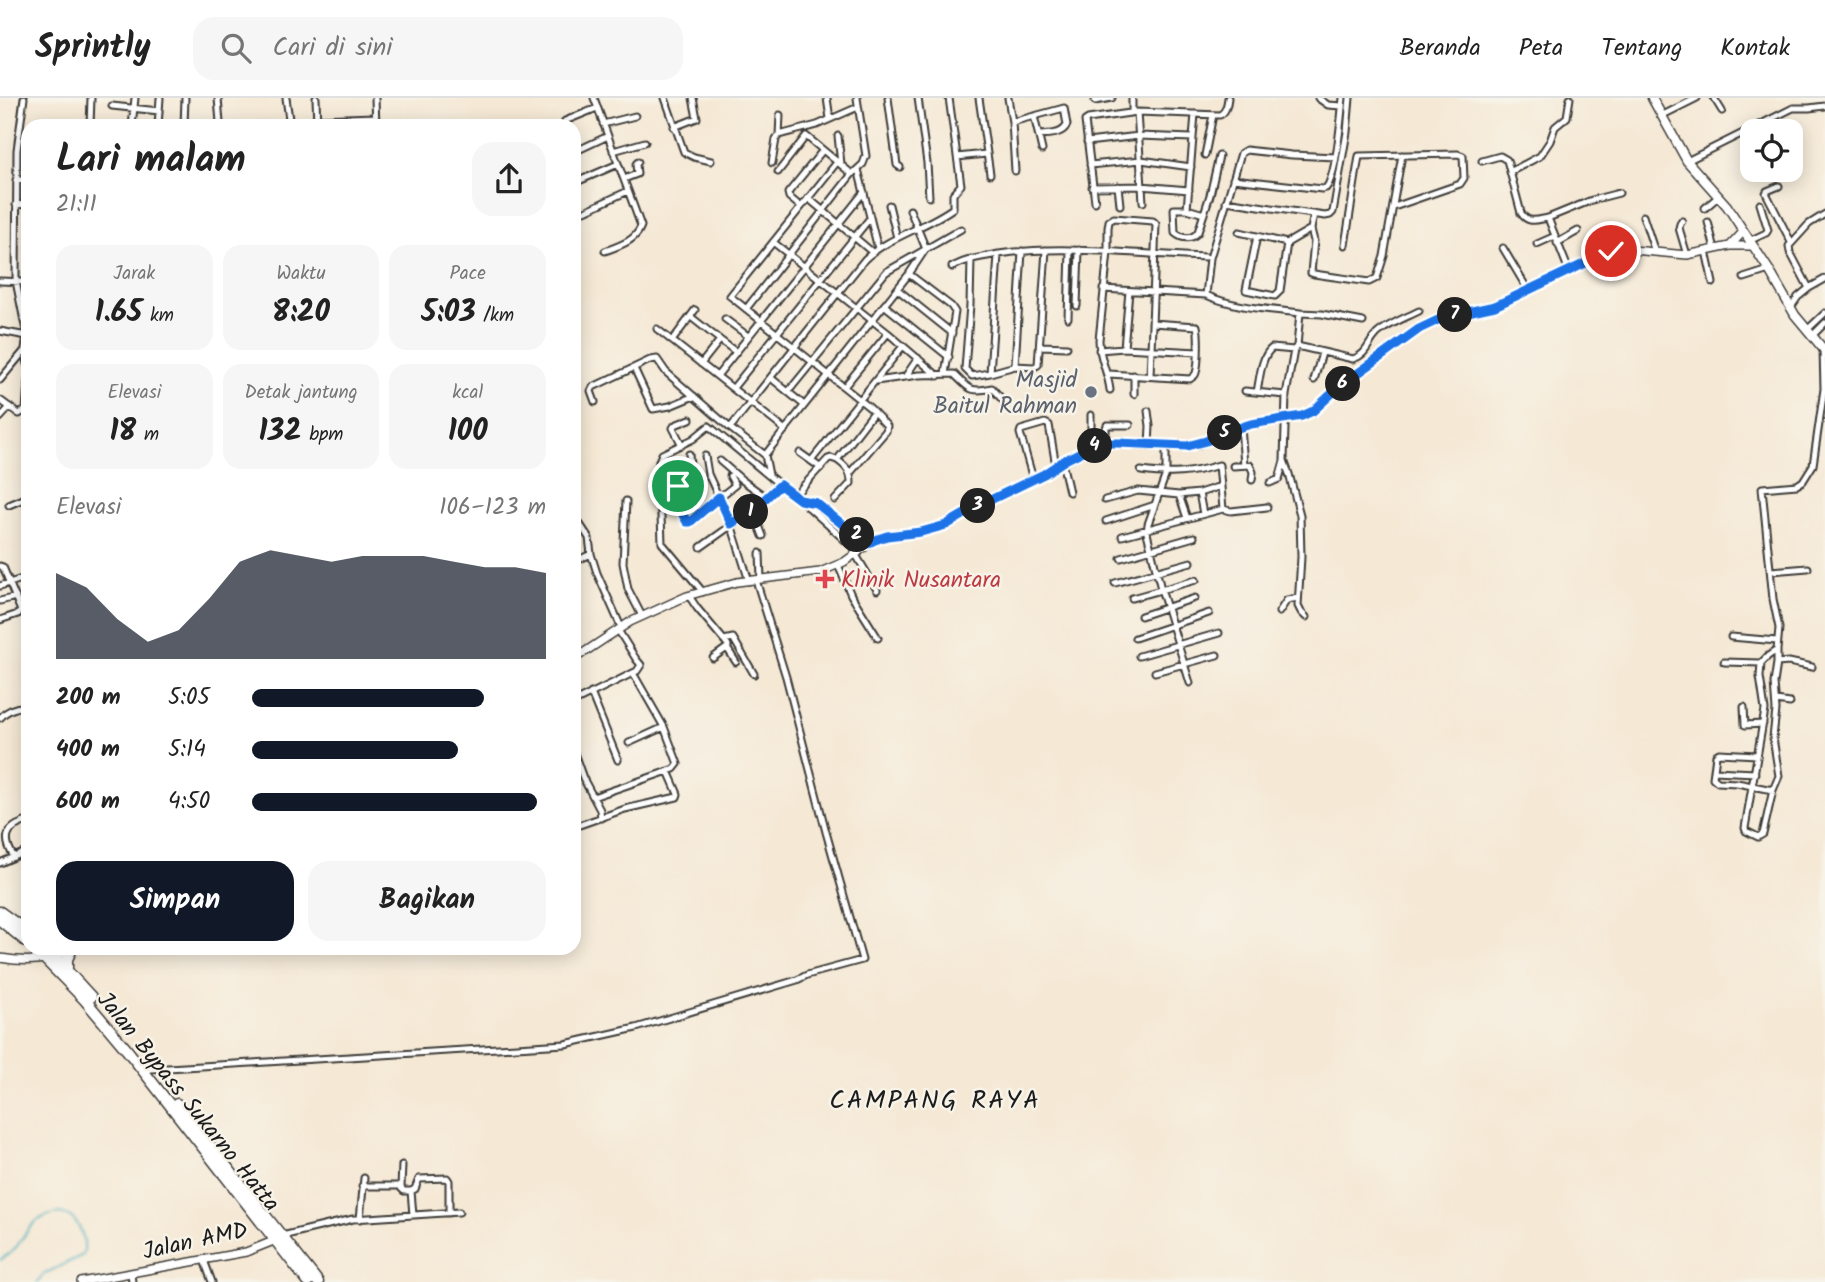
<!DOCTYPE html>
<html lang="id">
<head>
<meta charset="utf-8">
<style>
  :root { --surface:#fff; --page:#f6f6f6; --text:#222; --muted:#767676; --line:#e0e0e0; --accent:#111827 }
  body { margin:0; font-family:Kalam,sans-serif; background:var(--page); color:var(--text); height:100vh; display:flex; flex-direction:column; font-size:26px; white-space:nowrap }
  * { box-sizing:border-box; margin:0 }
  p { font-size:23px; color:var(--muted) }
  .icon { flex:none; width:38px; height:38px; fill:none; stroke:currentColor; stroke-width:2; stroke-linecap:round; stroke-linejoin:round }
  .map { position:relative; flex:1; overflow:hidden }
  .side { position:absolute; left:21px; top:21px; width:560px; height:836px; display:flex; flex-direction:column; background:var(--surface); border-radius:21px; box-shadow:0 4px 18px #0003 }
  .side>* { flex:none }
  .buttons { position:absolute; left:1740px; top:21px; display:grid; gap:14px }
  .buttons a { display:grid; place-items:center; width:63px; height:63px; border-radius:14px; background:var(--surface); box-shadow:0 4px 18px #0003; font-size:35px }
  .pin { position:absolute; display:grid; place-items:center; width:60px; height:60px; color:#fff; margin:-30px; border:4px solid #fff; border-radius:50%; box-shadow:0 2px 7px #0007 }
  .km { position:absolute; width:35px; height:35px; margin:-18px; border-radius:50%; background:#222; color:#fff; font-size:19px; line-height:35px; text-align:center }
  .round { display:grid; place-items:center; flex:none; width:74px; height:74px; border-radius:21px; background:var(--page) }
  .headline { display:flex; align-items:center; justify-content:space-between; height:119px; padding:0 35px }
  h1 { font-size:38px; font-weight:700; line-height:52px }
  .figures { display:grid; grid-template-columns:repeat(3,1fr); gap:10px; height:119px; padding:7px 35px }
  .figures div { display:grid; align-content:center; border-radius:18px; background:var(--page); text-align:center }
  .figures b { font-size:30px; font-weight:700 }
  .figures small { font-size:19px; font-weight:400 }
  .figures p { font-size:19px }
  .chart { height:196px; padding:14px 35px }
  .chart p { display:flex; justify-content:space-between }
  .chart svg { width:100%; height:126px; margin-top:7px; fill:var(--accent); opacity:.7 }
  .button { display:flex; gap:14px; margin-top:auto; padding:14px 35px }
  .button a { flex:1; height:80px; border-radius:21px; background:var(--accent); color:#fff; font-size:28px; font-weight:700; line-height:80px; text-align:center }
  .button a+a { background:var(--page); color:var(--text) }
  ul { padding:0 35px; list-style:none; font-size:23px }
  li { display:grid; grid-template-columns:112px 84px 1fr; align-items:center; height:52px }
  li i { height:18px; border-radius:9px; background:var(--accent) }
  header { display:flex; align-items:center; gap:42px; box-sizing:border-box; height:98px; padding:0 35px; background:var(--surface); border-bottom:2px solid var(--line) }
  header strong { font-size:33px }
  nav { display:flex; gap:38px; margin-inline-start:auto; font-size:24px }
  .search { width:490px; height:63px; background:var(--page); display:flex; align-items:center; gap:18px; box-sizing:border-box; padding:0 24px; border-radius:21px; color:var(--muted); font-size:26px }
  .map>svg:first-child { display:block }
  .lines { fill:none; stroke-linecap:round; stroke-linejoin:round }
  .stream { stroke:#41adbf; stroke-width:2 }
  .street-casing { stroke:#3d3b38; stroke-width:9 }
  .secondary-casing { stroke:#3d3b38; stroke-width:10 }
  .primary-casing { stroke:#3d3b38; stroke-width:11 }
  .highway-casing { stroke:#3d3b38; stroke-width:13 }
  .street { stroke:#fff; stroke-width:5 }
  .secondary { stroke:#fff; stroke-width:7 }
  .primary { stroke:#fff; stroke-width:8 }
  .highway { stroke:#fff; stroke-width:10 }
  .route-casing { stroke:#fff; stroke-width:14 }
  .route { stroke:#1a73e8; stroke-width:9 }
  .worship-dot { fill:#6b7280; stroke:#f7f3e8; stroke-width:2.5 }
  .health-dot { fill:#e0444e; stroke:#f7f3e8; stroke-width:2.5 }
  .labels { text-anchor:middle; stroke-width:5; stroke-linejoin:round; paint-order:stroke }
  .worship-label { font-size:23px; fill:#5b616d; stroke:#f7f3e8; text-anchor:end }
  .health-label { font-size:23px; fill:#be3a42; stroke:#f7f3e8; text-anchor:start }
  .street-label { font-size:23px; fill:#1c1c1c; stroke:#f7f3e8 }
  .quarter-label { font-size:26px; letter-spacing:2px; fill:#1c1c1c; stroke:#f7f3e8 }
</style>
</head>
<body>
<header>
<strong>Sprintly</strong>
<div class="search"><svg class="icon" aria-label="search" viewBox="0 0 24 24"><circle cx="10" cy="10" r="6"/><path d="M15 15l6 6"/></svg>Cari di sini</div>
<nav><a>Beranda</a><a>Peta</a><a>Tentang</a><a>Kontak</a></nav>
</header>
<div class="map">
<svg width="1825" height="1184" viewBox="0 0 1825 1184">
  <rect width="100%" height="100%" fill="#f7f3e8"/>
  <filter id="ink" filterUnits="userSpaceOnUse"><feTurbulence type="fractalNoise" baseFrequency=".0143" numOctaves="2"/><feDisplacementMap in="SourceGraphic" scale="14" xChannelSelector="R" yChannelSelector="G"/><feConvolveMatrix kernelMatrix="1 2 1 2 8 2 1 2 1" color-interpolation-filters="sRGB"/></filter>
  <filter id="wash" filterUnits="userSpaceOnUse"><feTurbulence type="fractalNoise" baseFrequency=".00686" numOctaves="4" result="noise"/><feDisplacementMap in="SourceGraphic" scale="28" xChannelSelector="R" yChannelSelector="G"/><feGaussianBlur stdDeviation="1.57" result="paint"/><feColorMatrix in="noise" values="0 0 0 0 0 0 0 0 0 0 0 0 0 0 0 0 0 1.4 0 .05"/><feComposite in="paint" operator="in"/></filter>
  <g filter="url(#wash)">
    <rect width="100%" height="100%" fill="#f5e8d4"/>
    <g class="lines">
      <!-- stream -->
      <path class="stream" d="M0 1162C6 1158 13 1154 17 1148 24 1138 31 1125 42 1120 48 1117 58 1114 64 1116 80 1120 87 1144 83 1157L44 1176 37 1184"/>
    </g>
  </g>
  <g filter="url(#ink)">
    <g class="lines">
      <defs>
        <path id="street" d="M24 0 17 52 16 183 27 238 25 251 28 266
          M218 0 220 25
          M286 0 290 28
          M316 0 317 28
          M375 0 376 28
          M594 0 641 128C636 143 619 148 605 153
          M665 0 684 54 694 59 711 63
          M827 0 830 21
          M888 0 897 67 900 69
          M918 0 927 65 929 99
          M979 0 990 76
          M1008 0 1012 24 1015 73
          M1132 0V14
          M1318 0 1328 7 1342 8
          M1714 0 1722 13
          M1095 3 1112 0
          M112 8 159 13
          M1137 14 1143 104
          M1034 18 1042 52
          M1661 18 1697 0
          M317 21 375 19
          M565 23 597 10
          M1012 24 1064 10 1067 27C1062 37 1049 36 1039 37
          M603 26 635 18
          M90 28 91 0
          M132 28 135 0
          M158 28 160 0
          M184 28 185 0
          M674 29 697 20 693 0
          M779 37 817 27 858 9
          M838 38 841 66
          M1087 44 1139 38 1192 40
          M613 53 645 44
          M574 54 608 38
          M1205 57 1213 17
          M957 59 986 56
          M838 63 730 198 870 310 887 328 886 333 850 375
          M1482 63 1500 58 1507 62 1521 115C1528 126 1537 122 1548 120L1569 173
          M1687 63 1793 10H1809L1825 8
          M772 65 776 41 779 37 780 17
          M1090 67 1141 62 1191 69
          M858 71 878 151
          M778 74 806 38 852 76
          M1510 74 1540 58 1550 43 1555 29 1567 19 1570 0
          M624 81 637 76 636 66 638 64
          M1233 81 1322 91 1326 90C1337 77 1341 19 1343 0
          M16 82H28
          M574 85 618 66
          M1118 88 1120 107
          M1779 88 1767 93 1766 95 1791 144
          M1092 89 1141 88 1189 92
          M808 100 872 154
          M1226 103 1325 118 1330 117 1333 114 1347 34 1350 0
          M1095 104 1085 23 1088 21 1137 14 1220 17C1226 14 1227 7 1228 0
          M16 107 28 106
          M889 107 897 140
          M801 109 789 99 788 95 823 52
          M1705 110 1719 98
          M1187 111 1195 16
          M910 112 926 151
          M585 113 628 93
          M1204 116 1187 111H1174L1175 135C1182 141 1192 142 1198 134L1210 97 1219 58
          M1314 116 1311 131 1314 143 1311 175 1314 176 1369 184 1377 180 1384 158 1402 57
          M1643 118 1655 154
          M1548 120 1592 102 1619 95
          M1682 123 1680 126 1679 130 1687 157
          M1708 124 1715 151
          M1239 134 1287 145 1280 193 1275 198 1246 192 1257 138
          M1749 143 1766 135 1768 132 1760 106
          M773 144 888 235 938 278
          M1287 145 1311 131
          M1557 145 1578 133
          M1537 146 1555 138
          M1345 147 1359 58 1458 56 1463 58 1464 80 1460 86 1394 109
          M1503 150 1528 192
          M1706 153 1713 185
          M971 161 970 207 965 271 972 278 990 275 1015 268 1034 269 1038 267 1046 152
          M952 169C967 161 982 159 999 156 1067 146 1137 157 1206 159
          M909 176 951 208 955 214 945 276
          M1744 180 1769 172
          M0 183 28 184
          M1809 190 1825 181
          M897 191 952 235
          M1103 191 1206 197C1235 210 1269 211 1300 215L1297 248 1294 252 1286 297 1284 362 1289 376 1300 417 1301 459 1298 508 1301 514 1306 519
          M1206 197 1210 160 1241 55 1246 52 1292 57 1336 59
          M884 207 949 259
          M1077 208 1079 152
          M1791 209 1798 199 1809 190 1790 154 1789 148 1809 126 1825 116
          M746 211 852 76 863 66 866 58 857 0
          M1300 215 1322 216 1363 224
          M691 219 720 242
          M1068 220 1070 152
          M725 221 748 238
          M657 231 784 331
          M1807 232 1825 215
          M0 233 27 238
          M1813 237 1825 225
          M672 243 695 212
          M1041 248 1067 249
          M1297 248 1353 261C1368 256 1367 246 1377 236 1388 226 1405 220 1419 213
          M1124 250 1129 193
          M1099 252 1124 250 1198 254
          M701 266 720 242 736 254
          M1015 268 1022 153
          M634 270 653 311 670 308 694 298
          M990 275 998 157
          M1109 276 1190 281C1191 280 1193 279 1195 277 1199 271 1199 236 1197 228L1152 225
          M1134 277V296
          M717 278 864 94
          M905 279 918 260
          M771 280 804 307
          M0 282 25 252
          M1314 282 1322 255
          M876 283 919 277 954 276C969 291 970 295 992 290L1006 306
          M844 289 888 235
          M733 290 870 120
          M1110 292C1108 274 1099 260 1099 242L1108 154V130L1109 123 1114 120 1153 123 1156 126 1150 278
          M1245 293 1286 297
          M788 294 886 174 961 131
          M1257 294C1260 280 1261 258 1272 250L1294 252
          M0 302 19 316 26 312 28 283
          M595 304 591 293 593 289 650 262 657 261 666 274 730 330 765 357 769 377
          M1148 313 1150 328 1149 347
          M1091 317V349
          M0 320 10 309
          M1241 329 1244 367
          M730 330 865 161C887 140 927 129 953 110V96L961 87 949 0
          M1106 345V330L1107 327H1130
          M682 347 673 330 675 327 690 321
          M1166 348V376L1148 426 1147 435 1161 491 1190 585
          M800 355 821 370
          M765 357 909 176 925 152
          M705 358 708 376 731 426 749 483
          M837 362 874 314
          M720 363 742 382 767 400
          M811 363 903 248
          M1062 364 1069 394
          M1233 368 1250 367 1253 374 1252 382
          M1033 381 1020 335 1021 332 1045 325 1049 327 1056 368
          M1270 385 1279 381 1284 363
          M678 388 679 404 685 423 688 424 735 387 730 378
          M660 395 678 388 691 379 689 356
          M1199 395 1203 416
          M795 397 828 361 831 360 837 362
          M1179 397 1187 420
          M801 402 816 405 867 446
          M835 402 851 385C851 374 846 368 837 362
          M1105 402 1138 393 1179 397 1199 395 1221 388
          M626 403 623 465 628 491 642 518
          M9 407 28 399
          M1223 411 1231 413 1267 409
          M753 412 763 438
          M574 417 589 440 591 456 597 475 621 529
          M1106 423 1155 407
          M1122 438 1223 411 1219 367C1189 376 1172 377 1141 373
          M701 449 753 412 780 387
          M760 455 761 481
          M856 457 877 492
          M1121 460 1194 439
          M574 464 591 456
          M838 467 851 497 878 540
          M0 468 3 469 21 513 18 516 0 522
          M1771 473 1808 470
          M1115 485 1191 464
          M0 488 28 479
          M703 494 662 445 659 363 662 356 693 341 709 328 780 387 795 397 859 455
          M689 498 697 510 728 547V549L713 560
          M1132 500 1196 482
          M0 503 16 499
          M1279 514 1287 502 1298 500
          M1141 518 1195 500
          M1731 539 1777 543
          M1135 540 1209 515
          M724 542 733 540 754 576
          M727 550 736 564
          M1777 552V565L1774 585 1776 612 1773 640 1779 678 1773 692 1763 736 1758 739 1746 733 1745 730 1765 612 1760 579 1761 565 1768 558 1777 552 1779 530 1773 501 1762 390 1797 387 1803 383 1813 367 1824 291 1823 251
          M1139 558 1219 535
          M1724 564 1761 565
          M1777 565 1789 564 1812 569
          M1155 574 1217 557
          M591 595 618 662
          M1776 603 1790 605
          M574 604 637 573 641 567 636 561 618 532
          M1744 609 1745 627 1763 626
          M0 620C8 611 17 608 28 609
          M629 645 664 629
          M574 655 583 680 600 712 601 720
          M1757 657 1719 655 1716 657 1713 680 1718 684 1737 685 1773 692
          M1714 673 1755 675
          M593 699 674 671 678 666 664 629 633 575
          M574 729 625 711 677 699 678 696 668 673
          M14 759C2 740 6 729 28 723
          M0 765 28 753
          M151 971 565 946 636 930 797 882 807 877 862 862 826 734 786 579 756 482
          M362 1088H399L404 1093H411L413 1117
          M401 1089 402 1067
          M411 1093 415 1091 419 1081 447 1080 449 1083V1115
          M360 1121 364 1080
          M282 1138 353 1121 459 1114
          M204 1162 212 1184
          M131 1175 132 1184"/>
        <path id="secondary" d="M1730 148 1743 134
          M574 561 630 524 687 498 737 484 820 474 844 464 875 442 887 438 921 434 946 427 980 407 1043 376 1091 349 1106 345H1118L1187 348 1202 345 1251 326 1302 318 1313 313 1339 289 1419 231 1438 222 1495 208 1610 153 1622 151 1687 157 1730 148H1753
          M0 860C29 865 49 863 76 850
          M81 1184 246 1154 276 1142"/>
        <path id="primary" d="M1652 0 1687 63 1727 108 1769 172 1795 217 1825 253"/>
        <path id="highway" d="M0 814 28 834
          M0 822 28 845
          M34 850 85 902 127 952 308 1184
          M46 850 91 899
          M67 872V861L71 853
          M177 1006 318 1184"/>
      </defs>
      <!-- street casing -->
      <use href="#street" class="street-casing"/>
      <!-- secondary casing -->
      <use href="#secondary" class="secondary-casing"/>
      <!-- primary casing -->
      <use href="#primary" class="primary-casing"/>
      <!-- highway casing -->
      <use href="#highway" class="highway-casing"/>
      <!-- street -->
      <use href="#street" class="street"/>
      <!-- secondary -->
      <use href="#secondary" class="secondary"/>
      <!-- primary -->
      <use href="#primary" class="primary"/>
      <!-- highway -->
      <use href="#highway" class="highway"/>
    </g>
  </g>
  <g class="lines" filter="url(#ink)">
    <defs>
      <path id="route" d="M678 388 682 415 687 424H690L719 399 731 426 753 412 780 387 800 402 816 405 867 446 875 442 887 438 921 434 946 427 980 407 1044 376 1065 362 1091 349 1106 345H1118L1187 348 1206 343 1232 332 1251 326 1302 318 1313 313 1339 289 1419 231 1438 222 1454 217 1495 208 1611 153"/>
    </defs>
    <!-- route casing -->
    <use href="#route" class="route-casing"/>
    <!-- route -->
    <use href="#route" class="route"/>
  </g>
  <!-- markers -->
  <circle class="worship-dot" cx="1091" cy="294" r="7"/>
  <path class="health-dot" d="M821.5 470.5h7v7h7v7h-7v7h-7v-7h-7v-7h7z"/>
  <g class="labels">
    <!-- worship labels -->
    <g class="worship-label">
      <text x="1077" y="289">Masjid<tspan x="1077" dy="26">Baitul Rahman</tspan></text>
    </g>
    <!-- health labels -->
    <g class="health-label">
      <text x="841" y="489">Klinik Nusantara</text>
    </g>
    <!-- street labels -->
    <g class="street-label">
      <text transform="translate(189 1003) rotate(51)" y="8">Jalan Bypass Sukarno Hatta</text>
      <text transform="translate(195 1142) rotate(-12)" y="8">Jalan AMD</text>
    </g>
    <!-- quarter labels -->
    <g class="quarter-label">
      <text x="935" y="1010">CAMPANG RAYA</text>
    </g>
  </g>
</svg>
<div class="buttons">
<a><svg class="icon" aria-label="locate" viewBox="0 0 24 24"><circle cx="12" cy="12" r="6"/><path d="M12 2v4M12 18v4M2 12h4M18 12h4"/></svg></a>
</div>
<div class="pin" style="left:678px;top:388px;background:#1e9e55"><svg class="icon" aria-label="arrive" viewBox="0 0 24 24"><path d="M6 21V4h12l-3 4 3 4H6"/></svg></div>
<div class="pin" style="left:1611px;top:153px;background:#d93025"><svg class="icon" aria-label="check" viewBox="0 0 24 24"><path d="M5 12l5 5 9-10"/></svg></div>
<b class="km" style="left:751px;top:414px">1</b>
<b class="km" style="left:857px;top:437px">2</b>
<b class="km" style="left:978px;top:408px">3</b>
<b class="km" style="left:1095px;top:348px">4</b>
<b class="km" style="left:1225px;top:335px">5</b>
<b class="km" style="left:1343px;top:286px">6</b>
<b class="km" style="left:1455px;top:217px">7</b>
<section class="side">
<div class="headline"><div><h1>Lari malam</h1><p>21:11</p></div><a class="round"><svg class="icon" aria-label="share" viewBox="0 0 24 24"><path d="M12 15V3M7 8l5-5 5 5M5 13v7h14v-7"/></svg></a></div>
<div class="figures">
<div><p>Jarak</p><b>1.65<small> km</small></b></div>
<div><p>Waktu</p><b>8:20</b></div>
<div><p>Pace</p><b>5:03<small> /km</small></b></div>
</div>
<div class="figures">
<div><p>Elevasi</p><b>18<small> m</small></b></div>
<div><p>Detak jantung</p><b>132<small> bpm</small></b></div>
<div><p>kcal</p><b>100</b></div>
</div>
<div class="chart"><p><span>Elevasi</span>106–123 m</p>
<svg viewBox="0 0 160 44" preserveAspectRatio="none"><path d="M0 44V14L10 19L20 30L30 38L40 34L50 23L60 10L70 6L80 8L90 10L100 8L110 8L120 8L130 10L140 12L150 12L160 14V44z"/></svg>
</div>
<ul>
<li><b>200 m</b>5:05<i style="width:79%"></i></li>
<li><b>400 m</b>5:14<i style="width:70%"></i></li>
<li><b>600 m</b>4:50<i style="width:97%"></i></li>
</ul>
<div class="button"><a>Simpan</a><a>Bagikan</a></div>
</section>
</div>
</body>
</html>
